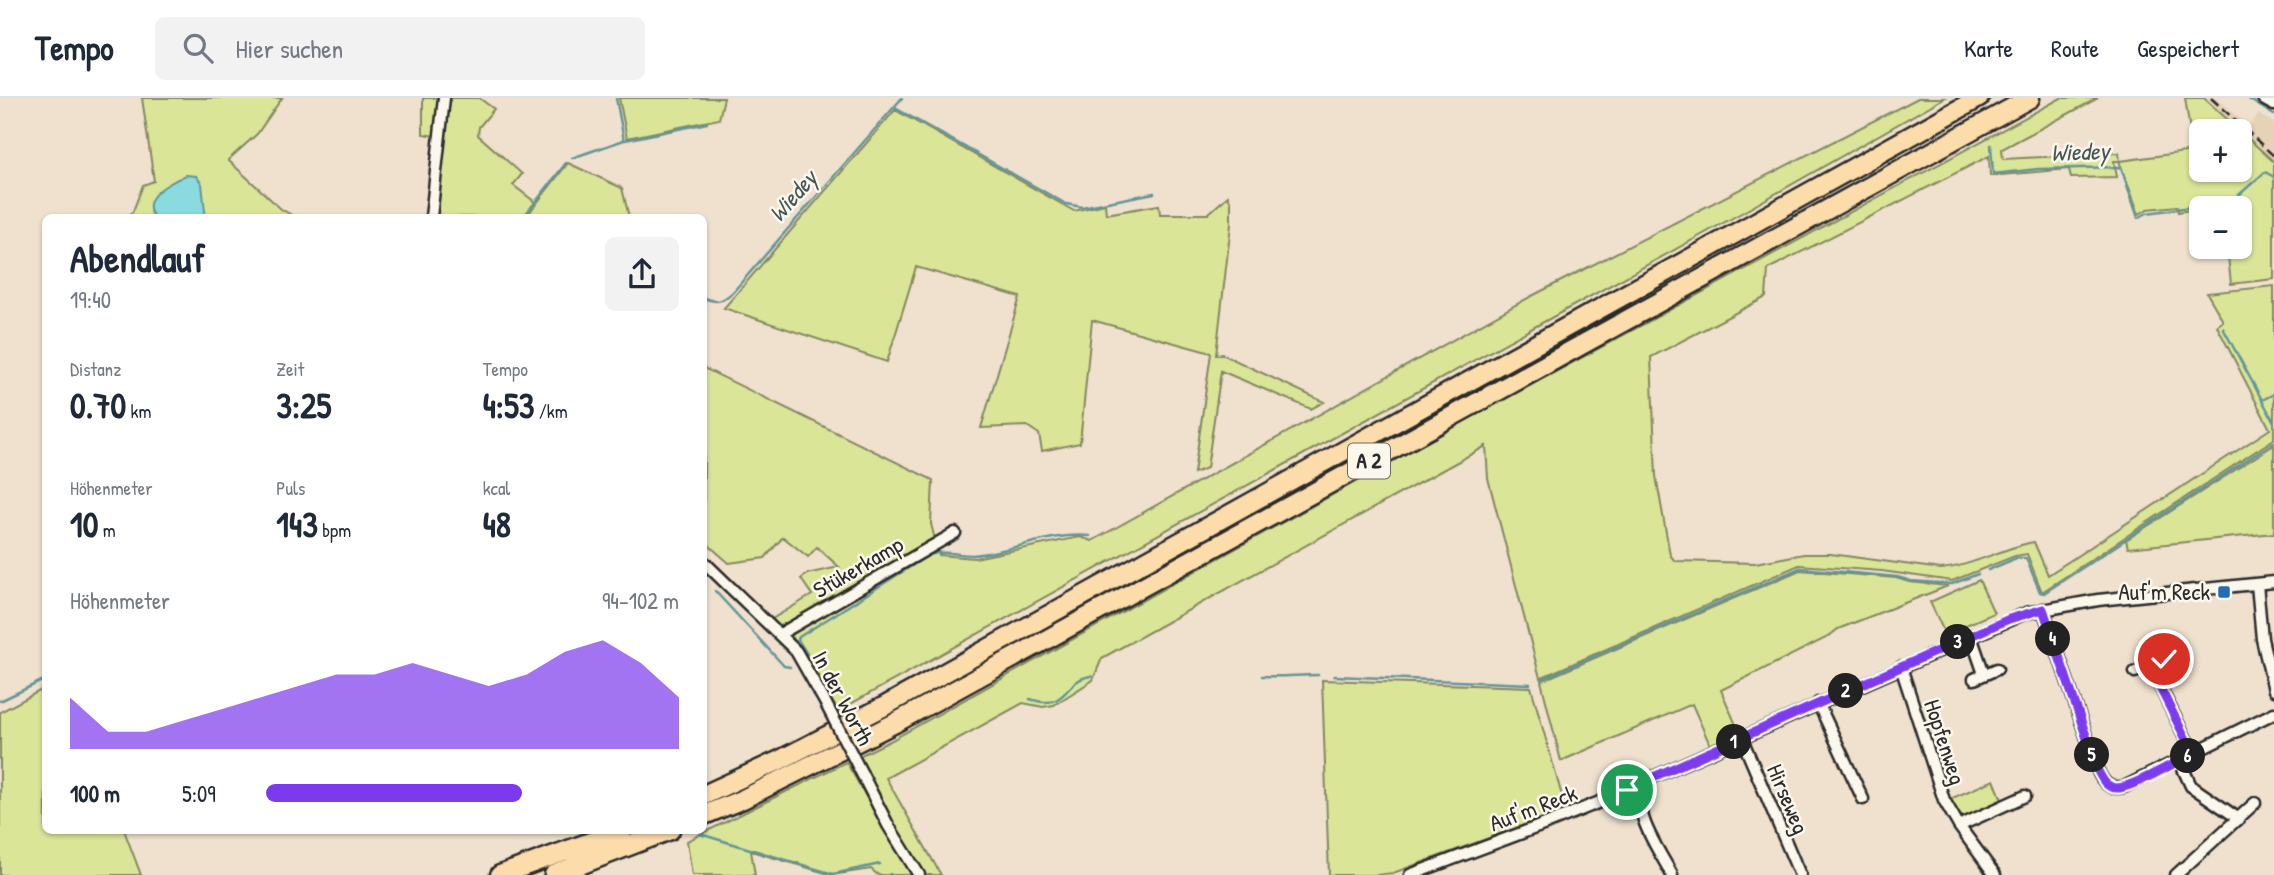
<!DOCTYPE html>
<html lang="de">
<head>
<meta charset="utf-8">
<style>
  :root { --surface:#fff; --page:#f2f2f3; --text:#1f2937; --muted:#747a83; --line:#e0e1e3; --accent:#7c3aed }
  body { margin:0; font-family:"Patrick Hand",sans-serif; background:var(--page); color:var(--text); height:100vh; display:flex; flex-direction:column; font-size:26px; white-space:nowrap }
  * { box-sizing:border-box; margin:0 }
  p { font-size:23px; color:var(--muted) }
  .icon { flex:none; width:38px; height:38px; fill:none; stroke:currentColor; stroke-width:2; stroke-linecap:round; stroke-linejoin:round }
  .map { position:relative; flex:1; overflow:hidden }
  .sheet { position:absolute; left:42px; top:116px; width:665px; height:620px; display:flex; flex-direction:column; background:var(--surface); border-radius:10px; box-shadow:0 2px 5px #0004 }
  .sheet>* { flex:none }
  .buttons { position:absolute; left:2189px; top:21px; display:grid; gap:14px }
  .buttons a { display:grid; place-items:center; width:63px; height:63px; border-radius:10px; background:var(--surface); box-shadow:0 2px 5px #0004; font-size:35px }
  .pin { position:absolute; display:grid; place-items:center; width:60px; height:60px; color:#fff; margin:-30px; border:4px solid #fff; border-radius:50%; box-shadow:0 2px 7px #0007 }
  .km { position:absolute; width:35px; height:35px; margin:-18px; border-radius:50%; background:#222; color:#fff; font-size:19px; line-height:35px; text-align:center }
  .round { display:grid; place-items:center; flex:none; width:74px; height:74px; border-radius:10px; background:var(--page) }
  .head { display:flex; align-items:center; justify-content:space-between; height:119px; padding:0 28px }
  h1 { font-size:38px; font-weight:700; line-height:52px }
  .stats { display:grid; grid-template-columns:repeat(3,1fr); gap:10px; height:119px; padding:7px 28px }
  .stats div { display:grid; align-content:center }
  .stats b { font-size:35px; font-weight:700 }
  .stats small { font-size:19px; font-weight:400 }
  .stats p { font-size:19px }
  .chart { height:196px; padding:14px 28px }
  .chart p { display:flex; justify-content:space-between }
  .chart svg { width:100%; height:126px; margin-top:7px; fill:var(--accent); opacity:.7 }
  ul { padding:0 28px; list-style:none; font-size:23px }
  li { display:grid; grid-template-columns:112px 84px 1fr; align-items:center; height:52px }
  li i { height:18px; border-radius:9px; background:var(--accent) }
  header { display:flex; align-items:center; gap:42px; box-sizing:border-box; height:98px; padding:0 35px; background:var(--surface); border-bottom:2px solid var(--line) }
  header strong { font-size:33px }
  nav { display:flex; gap:38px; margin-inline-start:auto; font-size:24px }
  .search { width:490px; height:63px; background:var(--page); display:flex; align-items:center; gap:18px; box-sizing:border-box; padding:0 24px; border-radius:10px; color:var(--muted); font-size:26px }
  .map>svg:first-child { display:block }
  .built { fill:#e6d2b7 }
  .green { fill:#dae598; stroke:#828862; stroke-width:2 }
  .water { fill:#8adbe0; stroke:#649598; stroke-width:2 }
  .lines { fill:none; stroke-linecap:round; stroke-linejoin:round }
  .stream { stroke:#649598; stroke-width:2.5 }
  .minor-casing { stroke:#2b2b2b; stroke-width:15 }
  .secondary-casing { stroke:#2b2b2b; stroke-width:19 }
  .motorway-casing { stroke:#2b2b2b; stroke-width:23 }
  .minor { stroke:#fbf7ec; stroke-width:10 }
  .secondary { stroke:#fbf7ec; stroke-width:14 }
  .motorway { stroke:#fddcac; stroke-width:18 }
  .rail { stroke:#2b2b2b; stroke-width:2.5; stroke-dasharray:10 5; stroke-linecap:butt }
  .minor-bridge-casing { stroke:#2b2b2b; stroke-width:15; stroke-linecap:butt }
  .minor-bridge { stroke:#fbf7ec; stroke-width:10 }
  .route-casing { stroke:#fff; stroke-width:14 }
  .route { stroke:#7c3aed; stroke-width:9 }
  .poi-dot { fill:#1f6fb2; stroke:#fbf7ec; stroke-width:2.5 }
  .labels { text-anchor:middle; stroke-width:5; stroke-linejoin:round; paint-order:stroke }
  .shield { fill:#fbf7ec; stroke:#696865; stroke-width:2 }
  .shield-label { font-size:21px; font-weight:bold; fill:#2b2b2b }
  .street-label { font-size:23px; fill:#2b2b2b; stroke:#fbf7ec }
  .poi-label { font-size:23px; fill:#2b2b2b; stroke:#fbf7ec; text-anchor:end }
  .water-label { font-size:24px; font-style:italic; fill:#435758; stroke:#fbf7ec }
</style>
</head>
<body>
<header>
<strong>Tempo</strong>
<div class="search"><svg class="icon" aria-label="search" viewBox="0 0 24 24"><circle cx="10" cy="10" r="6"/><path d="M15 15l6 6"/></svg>Hier suchen</div>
<nav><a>Karte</a><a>Route</a><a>Gespeichert</a></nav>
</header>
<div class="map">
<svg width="2274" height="777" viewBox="0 0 2274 777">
  <rect width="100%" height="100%" fill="#efe1cd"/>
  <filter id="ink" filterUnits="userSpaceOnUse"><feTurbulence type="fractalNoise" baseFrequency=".0143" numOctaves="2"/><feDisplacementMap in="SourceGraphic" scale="14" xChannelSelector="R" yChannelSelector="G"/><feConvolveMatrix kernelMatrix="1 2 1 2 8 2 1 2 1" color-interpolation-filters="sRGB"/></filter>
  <g filter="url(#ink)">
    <!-- built -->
    <path class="built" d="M2204 0H2217L2249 29 2258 16 2274 25V64Z"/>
    <!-- green -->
    <path class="green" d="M142 0H282L257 36 228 62 281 111 295 119H201L205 114 196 78C170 77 161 94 150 114L154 119H128L133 113 143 87 154 83Z
      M423 0H440L435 38 423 36Z
      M450 0H479L494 11 479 29 478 37 522 76 513 87 535 104 523 119H437Z
      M619 0H724L719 21 627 40Z
      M1918 0H1944L1745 113 838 613 797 545 772 521 812 497 801 481 807 476 839 469 817 449 808 459 783 439 765 460 729 465 704 443V270L933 382 931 426 939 457 975 460 1080 439 1092 443 1530 199Z
      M2061 0H2098L2002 51 2003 61 2119 55 2120 63 2193 53 2185 0H2204L2240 33H2202V72H2240V33L2274 64V181L2231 186 2228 158 2206 160 2204 149H2240V110H2202L2201 118 2190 112 2178 114 2177 108 2148 111 2139 116 2119 63H2114L2117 79 2071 80 2069 71 1990 78 1989 58 1768 171 1766 199 1651 259 1656 378 1670 457 1675 463 1755 465 1804 456H1831L1941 471C1973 468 2002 450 2034 444L2048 477 2270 331 2217 228 2223 223 2207 195 2274 188V341L2042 494 2027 456 2015 458 1952 483 1882 473 1799 467 1540 580 1488 380 1486 348 1102 560 1093 582 1054 607 1043 609 1023 605 886 680 941 777H923L917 769 859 658 890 643 1474 318Z
      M895 12 1074 113 1105 106 1106 116 1159 107 1160 116H1208L1228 98 1231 105V126L1216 257 1222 256 1324 304 1311 311 1221 273 1207 370 1194 375 1211 255 1092 222 1080 345 1042 353 1039 336 1027 328 981 330 1020 199 916 169 887 264 724 210Z
      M568 65 622 90 629 119H526Z
      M2274 347V435L2128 450 2126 442Z
      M1800 472 1896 480 1909 484 1948 488 1838 531 1828 539 1721 592 1739 634 1710 647 1692 606 1561 663 1541 583Z
      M1979 482 1994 515 1945 536 1930 504Z
      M1322 582 1531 589 1566 712 1393 775 1377 777H1329Z
      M45 590 46 732H124L141 777H0V614Z
      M846 664 912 777H878L871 771 832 777 751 753 755 777H692L687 743Z
      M1994 682 2003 704 1968 720 1956 716 1950 701Z"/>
    <!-- water -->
    <path class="water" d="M186 77 196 78 202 86 205 114 201 119H154C138 99 171 84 186 77Z"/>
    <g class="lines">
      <!-- stream -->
      <path class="stream" d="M2247 0 2274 17
        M895 10 1066 106 1082 109 1154 95
        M625 42 707 25
        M1991 47 1993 76 2038 71 2121 69 2138 120 2147 115 2191 109 2202 115
        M572 60 624 42 616 0
        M2224 110 2265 74 2274 79
        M524 119 566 65
        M704 200C717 205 722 204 733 194L902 0
        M2223 230 2274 324
        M2262 302 2274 296
        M1988 472 2017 460H2026L2040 494 2044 495 2274 344
        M715 493 784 568 790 569
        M807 556 798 542 799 539 929 457C944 452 958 457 973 457 1013 454 1050 434 1090 438
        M1262 578C1282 579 1299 577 1318 577
        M1334 578 1530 586
        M1542 581 1800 470 1897 479 1911 483 1952 486 1978 476
        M1030 601C1069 614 1062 582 1091 578
        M0 603 46 581
        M700 736 833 776 880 766
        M890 776 891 777"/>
      <defs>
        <path id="minor" d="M431 119 444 0
          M704 464 796 553 825 604
          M2257 486 2262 541 2274 592
          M2043 511 2098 673C2103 685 2110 692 2124 689L2274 615
          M780 536 955 435
          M1971 538 1984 576
          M2149 567 2193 655
          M1901 569 1944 702 1959 728 1995 777
          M2135 574 2164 561
          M1974 581 1997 571
          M1818 605 1863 701
          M1742 641 1800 777
          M2179 662 2191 688 2239 721
          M862 676 888 727 919 777
          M1959 728 2025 698
          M1410 777 1543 727 1627 693 1641 694
          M1672 777C1658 749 1624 708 1651 680L2026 515 2098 502 2274 484
          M2176 777 2255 705"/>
        <path id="secondary" d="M2265 0 2274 5"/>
        <path id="motorway" d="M704 697 778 663 883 609 1979 0
          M704 717 743 701 895 625 2030 0
          M500 777 623 732
          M554 777 670 732"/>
      </defs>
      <!-- minor casing -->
      <use href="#minor" class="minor-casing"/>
      <!-- secondary casing -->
      <use href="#secondary" class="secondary-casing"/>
      <!-- motorway casing -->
      <use href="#motorway" class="motorway-casing"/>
      <!-- minor -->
      <use href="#minor" class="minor"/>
      <!-- secondary -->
      <use href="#secondary" class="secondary"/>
      <!-- motorway -->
      <use href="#motorway" class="motorway"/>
      <!-- rail -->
      <path class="rail" d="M2211 0 2274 58"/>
      <defs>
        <path id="minor-bridge" d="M825 604 862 676"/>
      </defs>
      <!-- minor-bridge casing -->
      <use href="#minor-bridge" class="minor-bridge-casing"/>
      <!-- minor-bridge -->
      <use href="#minor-bridge" class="minor-bridge"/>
    </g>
  </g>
  <g class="lines" filter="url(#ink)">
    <defs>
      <path id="route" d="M1627 692 1641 694 1651 680 2009 521 2043 511 2098 673C2102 681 2106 690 2117 690 2132 690 2178 663 2193 655L2149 568 2164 561"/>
    </defs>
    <!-- route casing -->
    <use href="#route" class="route-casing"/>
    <!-- route -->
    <use href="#route" class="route"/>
  </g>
  <!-- markers -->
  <rect class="poi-dot" x="2217" y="487" width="14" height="14" rx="3.5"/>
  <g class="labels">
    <!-- shield labels -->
    <rect class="shield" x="1348" y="345.5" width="42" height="35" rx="5"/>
    <g class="shield-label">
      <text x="1369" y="370">A 2</text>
    </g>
    <!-- street labels -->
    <g class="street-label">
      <text transform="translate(858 469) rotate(-30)" y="8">Stükerkamp</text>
      <text transform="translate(843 600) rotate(62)" y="8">In der Worth</text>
      <text transform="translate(1945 644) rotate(72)" y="8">Hopfenweg</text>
      <text transform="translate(1788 701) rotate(67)" y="8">Hirseweg</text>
      <text transform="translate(1533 710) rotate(-21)" y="8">Auf'm Reck</text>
    </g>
    <!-- poi labels -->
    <g class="poi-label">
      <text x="2210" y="502">Auf'm Reck</text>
    </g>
    <!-- water labels -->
    <g class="water-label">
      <text transform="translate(2080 54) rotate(-2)" y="8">Wiedey</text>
      <text transform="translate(793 98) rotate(-49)" y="8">Wiedey</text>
    </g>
  </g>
</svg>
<div class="buttons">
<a>+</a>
<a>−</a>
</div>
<div class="pin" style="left:1627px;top:692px;background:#1e9e55"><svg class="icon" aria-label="arrive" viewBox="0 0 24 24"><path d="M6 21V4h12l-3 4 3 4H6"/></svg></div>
<div class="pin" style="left:2164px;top:561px;background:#d93025"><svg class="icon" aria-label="check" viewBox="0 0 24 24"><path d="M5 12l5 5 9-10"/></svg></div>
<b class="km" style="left:1734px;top:644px">1</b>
<b class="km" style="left:1846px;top:593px">2</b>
<b class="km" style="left:1958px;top:544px">3</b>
<b class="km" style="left:2053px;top:541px">4</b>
<b class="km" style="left:2092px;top:657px">5</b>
<b class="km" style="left:2188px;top:658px">6</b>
<section class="sheet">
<div class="head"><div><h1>Abendlauf</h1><p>19:40</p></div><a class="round"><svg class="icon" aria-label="share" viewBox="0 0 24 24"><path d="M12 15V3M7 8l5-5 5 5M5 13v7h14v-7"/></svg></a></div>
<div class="stats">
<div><p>Distanz</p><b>0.70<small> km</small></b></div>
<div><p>Zeit</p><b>3:25</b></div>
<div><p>Tempo</p><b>4:53<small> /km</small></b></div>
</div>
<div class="stats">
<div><p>Höhenmeter</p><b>10<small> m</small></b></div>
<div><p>Puls</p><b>143<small> bpm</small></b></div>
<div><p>kcal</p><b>48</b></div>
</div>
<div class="chart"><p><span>Höhenmeter</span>94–102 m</p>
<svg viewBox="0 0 160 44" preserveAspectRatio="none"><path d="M0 44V26L10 38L20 38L30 34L40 30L50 26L60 22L70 18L80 18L90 14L100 18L110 22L120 18L130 10L140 6L150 14L160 26V44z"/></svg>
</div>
<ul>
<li><b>100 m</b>5:09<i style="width:62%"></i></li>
</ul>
</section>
</div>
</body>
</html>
